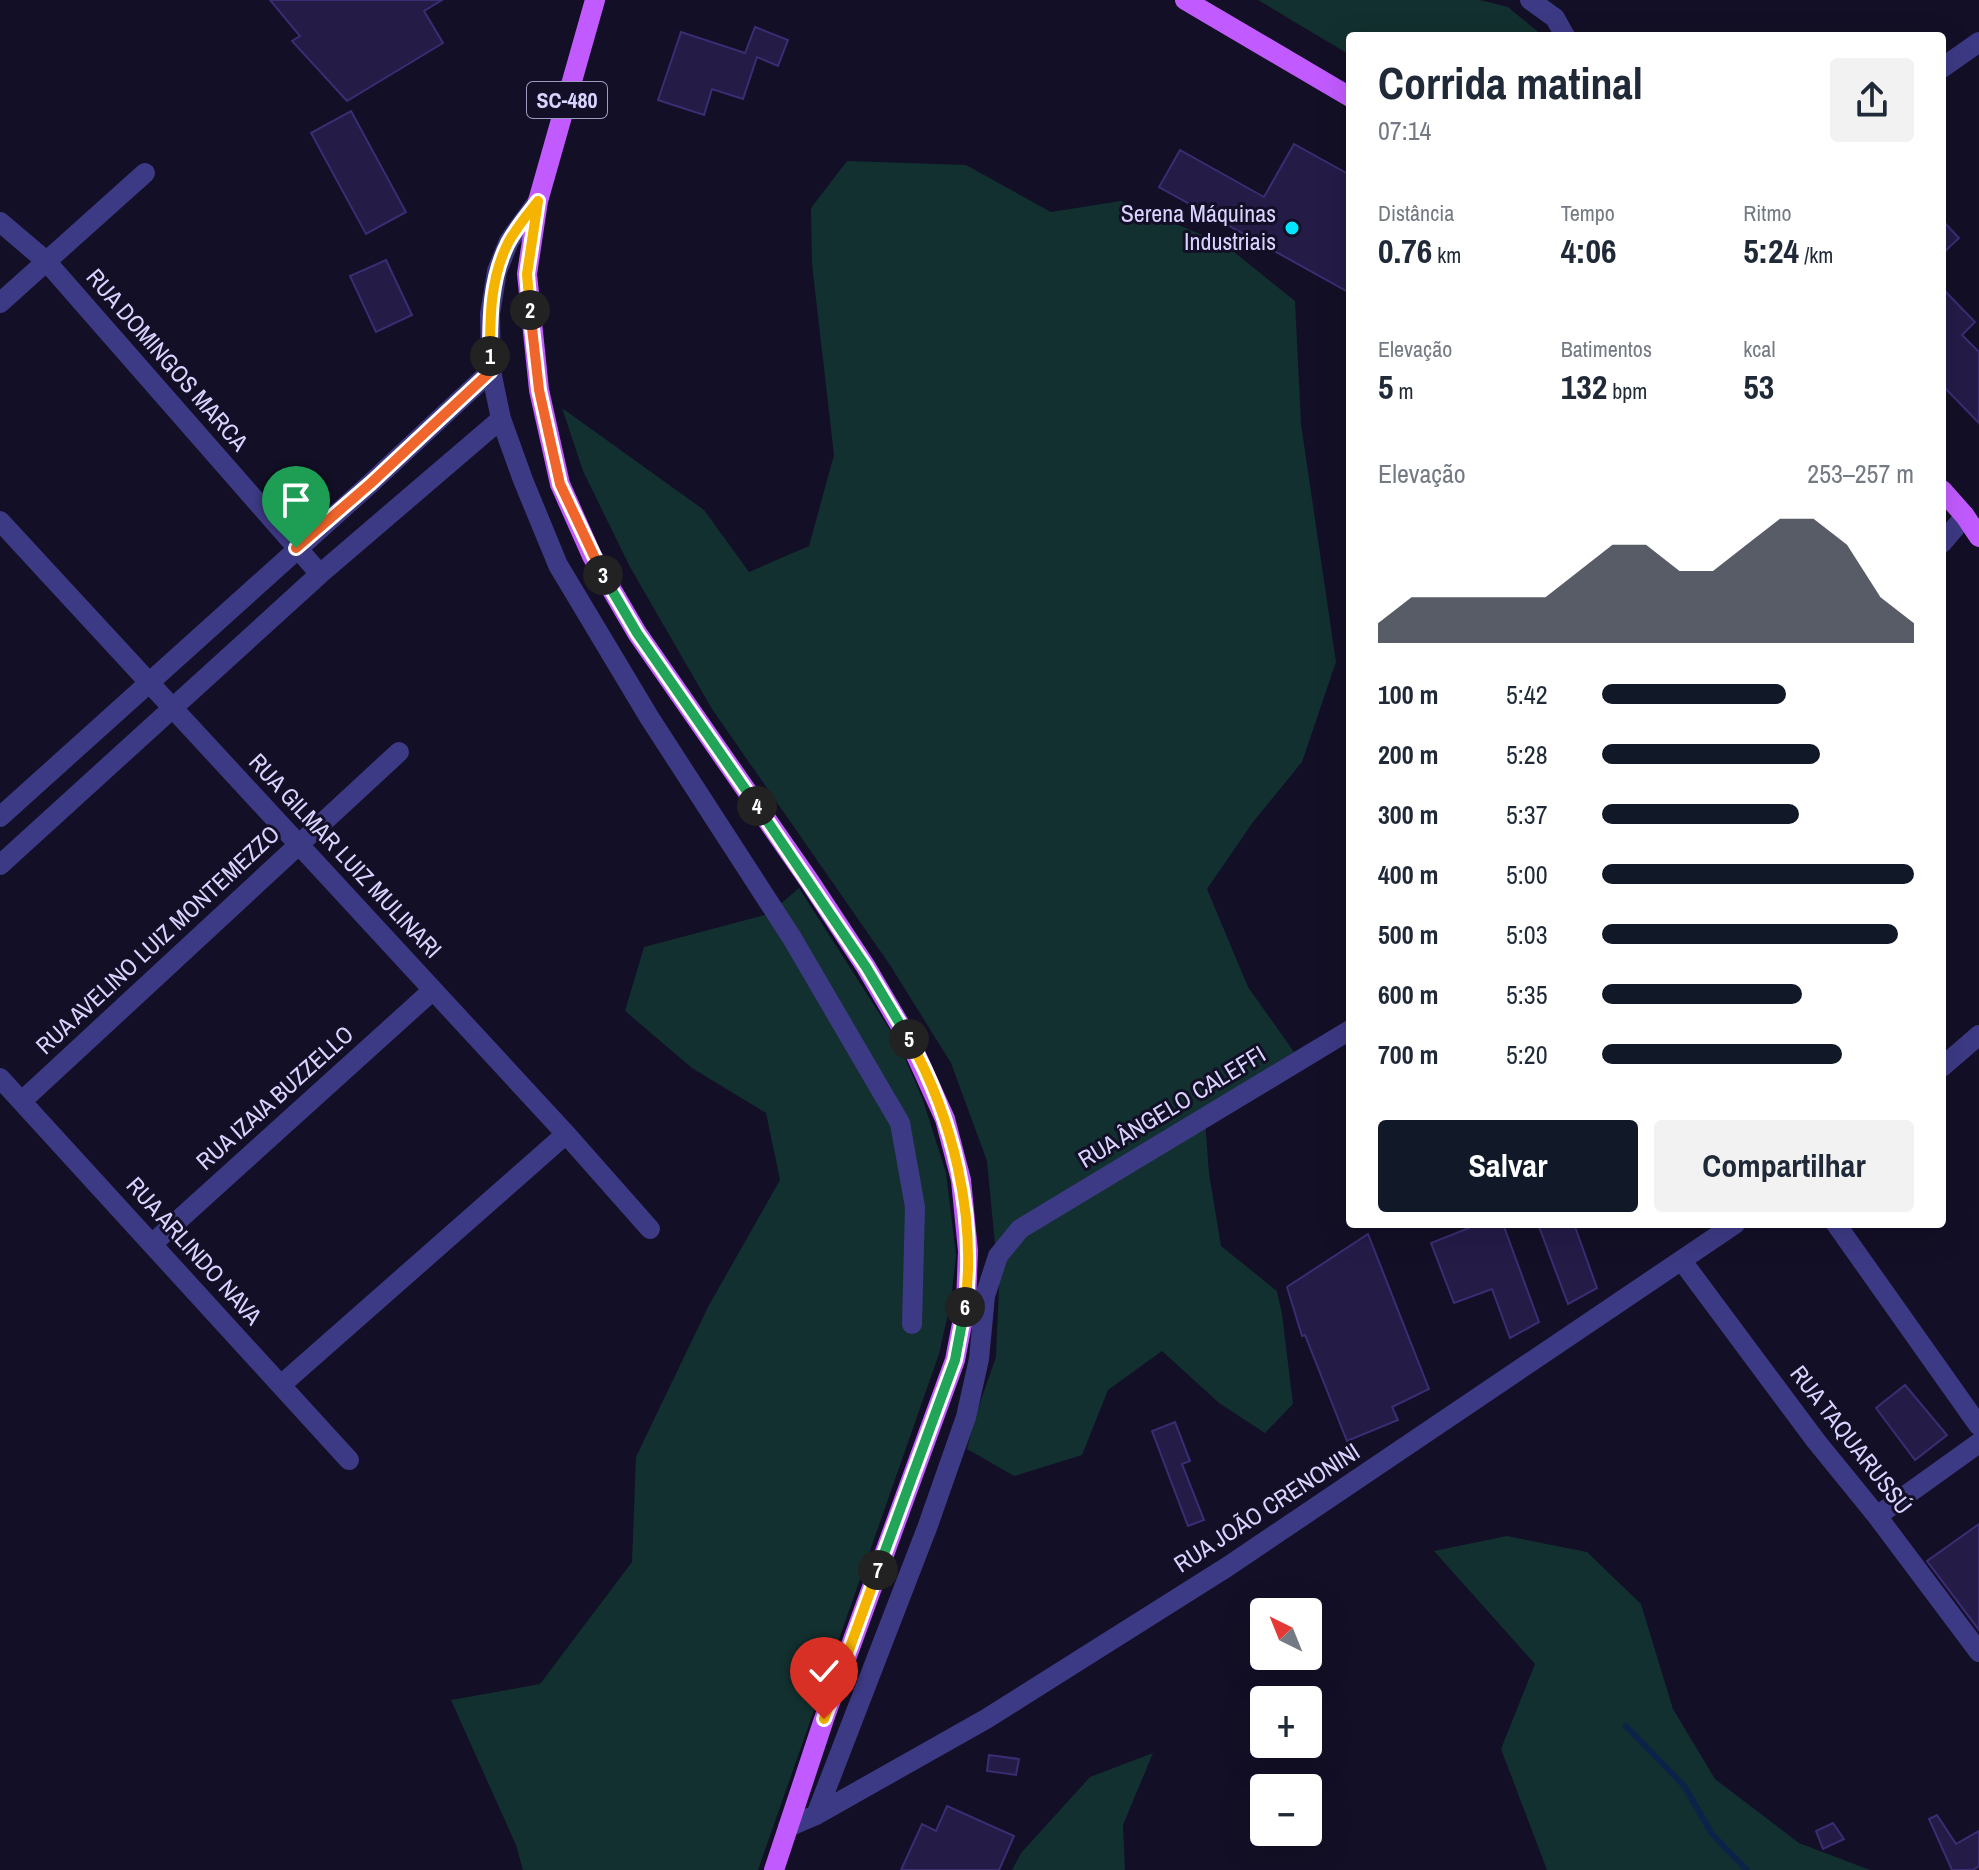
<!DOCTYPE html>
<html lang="pt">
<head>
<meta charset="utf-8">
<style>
  :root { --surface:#fff; --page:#f2f2f3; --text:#1f2937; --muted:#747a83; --accent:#111827 }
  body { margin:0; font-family:"Archivo Narrow",sans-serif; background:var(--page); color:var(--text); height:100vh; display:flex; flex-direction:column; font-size:30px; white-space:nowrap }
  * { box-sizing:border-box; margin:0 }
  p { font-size:26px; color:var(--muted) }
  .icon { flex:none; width:44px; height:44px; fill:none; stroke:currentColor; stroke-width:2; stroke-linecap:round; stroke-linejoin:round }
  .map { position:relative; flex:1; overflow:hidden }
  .details { position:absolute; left:1346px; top:32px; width:600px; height:1196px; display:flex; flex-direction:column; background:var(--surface); border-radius:8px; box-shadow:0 8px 32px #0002 }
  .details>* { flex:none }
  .needle { width:52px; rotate:317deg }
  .controls { position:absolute; left:1250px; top:1598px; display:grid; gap:16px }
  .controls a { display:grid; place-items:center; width:72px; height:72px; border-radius:8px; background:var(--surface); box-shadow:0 8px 32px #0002; font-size:40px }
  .pin { position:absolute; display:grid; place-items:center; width:68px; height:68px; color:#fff; margin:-82px -34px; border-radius:50% 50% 50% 0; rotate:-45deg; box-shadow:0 0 8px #0007 }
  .pin .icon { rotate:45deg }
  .km { position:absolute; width:40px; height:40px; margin:-20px; border-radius:50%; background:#222; color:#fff; font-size:22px; line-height:40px; text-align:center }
  .round { display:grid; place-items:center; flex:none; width:84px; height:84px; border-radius:8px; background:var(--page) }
  .headline { display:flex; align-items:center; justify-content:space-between; height:136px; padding:0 32px }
  h1 { font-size:44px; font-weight:700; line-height:60px }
  .stats { display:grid; grid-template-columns:repeat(3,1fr); gap:12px; height:136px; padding:8px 32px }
  .stats div { display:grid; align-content:center }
  .stats b { font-size:34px; font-weight:700 }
  .stats small { font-size:22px; font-weight:400 }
  .stats p { font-size:22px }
  .chart { height:224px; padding:16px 32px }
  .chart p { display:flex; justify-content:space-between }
  .chart svg { width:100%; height:144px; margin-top:8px; fill:var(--accent); opacity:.7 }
  .button { display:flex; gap:16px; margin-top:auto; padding:16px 32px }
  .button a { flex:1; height:92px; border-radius:8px; background:var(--accent); color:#fff; font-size:32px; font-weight:700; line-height:92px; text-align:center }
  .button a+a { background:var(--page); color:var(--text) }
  ul { padding:0 32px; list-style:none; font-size:26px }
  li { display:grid; grid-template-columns:128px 96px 1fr; align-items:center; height:60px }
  li i { height:20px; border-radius:10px; background:var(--accent) }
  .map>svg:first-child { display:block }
  .green { fill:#12302f }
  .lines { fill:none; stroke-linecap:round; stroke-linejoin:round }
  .stream { stroke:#0c2248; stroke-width:6 }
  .building { fill:#241b47; stroke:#3b2d73; stroke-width:2 }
  .minor { stroke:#3d3a85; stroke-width:20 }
  .major { stroke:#c25bff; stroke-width:20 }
  .split-1-casing { stroke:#fff; stroke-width:16 }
  .split-2-casing { stroke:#fff; stroke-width:16 }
  .split-3-casing { stroke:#fff; stroke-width:16 }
  .split-4-casing { stroke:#fff; stroke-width:16 }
  .split-5-casing { stroke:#fff; stroke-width:16 }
  .split-6-casing { stroke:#fff; stroke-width:16 }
  .split-7-casing { stroke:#fff; stroke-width:16 }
  .split-8-casing { stroke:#fff; stroke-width:16 }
  .split-1 { stroke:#f0652b; stroke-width:10 }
  .split-2 { stroke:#f5b400; stroke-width:10 }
  .split-3 { stroke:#f0652b; stroke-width:10 }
  .split-4 { stroke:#22a559; stroke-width:10 }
  .split-5 { stroke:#22a559; stroke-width:10 }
  .split-6 { stroke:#f5b400; stroke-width:10 }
  .split-7 { stroke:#22a559; stroke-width:10 }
  .split-8 { stroke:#f5b400; stroke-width:10 }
  .poi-dot { fill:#00e5ff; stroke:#130f26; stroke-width:3 }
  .labels { text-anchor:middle; stroke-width:6; stroke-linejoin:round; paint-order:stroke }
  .shield { fill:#130f26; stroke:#9e99be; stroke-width:2 }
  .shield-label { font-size:22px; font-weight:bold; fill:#d9d4ff }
  .poi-label { font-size:24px; fill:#d9d4ff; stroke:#130f26; text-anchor:end }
  .street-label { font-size:24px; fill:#d9d4ff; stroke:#130f26 }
</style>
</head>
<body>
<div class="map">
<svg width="1979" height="1870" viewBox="0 0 1979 1870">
  <rect width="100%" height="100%" fill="#130f26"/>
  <!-- green -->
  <path class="green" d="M1258 0H1480L1508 7 1543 36H1350V55Z
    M847 161 966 165 1051 212 1121 201 1224 244 1295 301 1301 424 1336 662 1302 762 1253 822 1207 889 1248 987 1294 1052 1204 1107 1209 1173 1221 1246 1277 1291 1282 1314 1293 1404 1265 1433 1219 1403 1162 1351 1108 1390 1082 1455 1014 1476 967 1449 975 1417 996 1357 999 1286 987 1161 951 1063 890 965 712 709 630 567 583 471 562 408 704 510 749 572 809 546 834 455 812 264 811 208Z
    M799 888 899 1044 923 1100 946 1173 956 1255 951 1300 939 1354 758 1870H523L516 1845 451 1700 540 1684 632 1562 636 1457 708 1307 780 1180 766 1113 692 1068 625 1011 644 947 769 914Z
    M1507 1536 1587 1552 1641 1604 1673 1709 1715 1779 1799 1843 1870 1870H1547L1501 1749 1535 1664 1434 1551Z
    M1153 1753 1123 1825 1125 1870H1012L1021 1853 1090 1777Z"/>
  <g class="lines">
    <!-- stream -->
    <path class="stream" d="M1626 1726 1685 1787 1712 1834 1747 1870"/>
  </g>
  <!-- building -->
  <path class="building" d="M270 0H442L424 11 443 43 347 101 292 41 300 36Z
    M755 27 788 40 778 66 757 57 743 99 712 89 704 115 658 100 681 32 745 53Z
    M351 111 406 212 366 234 311 133Z
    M1294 144 1350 175V293L1159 187 1180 150 1264 197Z
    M1942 220 1959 238 1942 254Z
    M386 260 412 315 376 332 350 276Z
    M1942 288 1975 322 1962 335 1979 352V423L1942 385Z
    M1467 1224H1503L1539 1322 1510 1338 1492 1289 1454 1303 1431 1243 1469 1228Z
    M1538 1224H1574L1597 1288 1568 1304Z
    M1368 1234 1429 1389 1392 1407 1398 1420 1347 1441 1305 1335 1302 1336 1287 1287Z
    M1905 1385 1947 1435 1915 1460 1876 1408Z
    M1175 1422 1190 1461 1182 1464 1204 1520 1188 1526 1152 1431Z
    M1979 1524V1630L1927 1561Z
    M989 1755 1019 1759 1016 1775 987 1771Z
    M947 1806 1014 1836 999 1870H901L922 1824 936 1831Z
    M1937 1815 1956 1844 1979 1831V1866L1973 1870H1952L1929 1819Z
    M1833 1823 1844 1839 1823 1849 1816 1831Z"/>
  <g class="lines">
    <!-- minor -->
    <path class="minor" d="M1530 0 1555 18 1565 36
      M1942 68 1979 42
      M538 201 509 241 497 271 490 314 491 371 501 419 523 480 558 565 649 717 792 938 900 1123 915 1207 912 1324
      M0 222 46 261 320 574
      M0 303 145 173
      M0 521 566 1134 650 1229
      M1942 543 1965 516
      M0 817 371 483 491 371
      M0 865 320 574 501 419
      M1942 1067 1979 1035
      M0 1078 349 1460
      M22 1101 399 752
      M1836 1224 1979 1426
      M152 1244 433 990
      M1682 1261 1816 1441 1877 1516 1979 1652
      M281 1385 566 1134
      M1877 1516 1979 1443
      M816 1815 927 1528 966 1417 979 1359 985 1296 998 1256 1020 1229 1350 1030
      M788 1827 816 1815 986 1719 1227 1567 1735 1224"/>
    <!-- major -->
    <path class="major" d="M595 0 538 201 527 274 539 390 560 484 592 556 637 633 810 882 866 967 911 1044 945 1119 961 1180 968 1251 966 1303 955 1360 824 1719 774 1870
      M1185 0 1350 97
      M1942 490 1965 516 1979 537"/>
  </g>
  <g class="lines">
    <defs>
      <path id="split-1" d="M296 548 371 483 491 371 490 356"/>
      <path id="split-2" d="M490 356C490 317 490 279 508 243 516 228 528 214 538 201L527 274 530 310"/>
      <path id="split-3" d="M530 310 539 390 560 484 603 575"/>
      <path id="split-4" d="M603 575 637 633 757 806"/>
      <path id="split-5" d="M757 806 866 967 909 1039"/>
      <path id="split-6" d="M909 1039C953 1118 977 1216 965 1307"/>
      <path id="split-7" d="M878 1570 955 1360 965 1307"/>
      <path id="split-8" d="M824 1719 878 1570"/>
    </defs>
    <!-- split-1 casing -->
    <use href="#split-1" class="split-1-casing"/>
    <!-- split-2 casing -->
    <use href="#split-2" class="split-2-casing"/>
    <!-- split-3 casing -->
    <use href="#split-3" class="split-3-casing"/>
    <!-- split-4 casing -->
    <use href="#split-4" class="split-4-casing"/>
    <!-- split-5 casing -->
    <use href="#split-5" class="split-5-casing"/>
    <!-- split-6 casing -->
    <use href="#split-6" class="split-6-casing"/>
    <!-- split-7 casing -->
    <use href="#split-7" class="split-7-casing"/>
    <!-- split-8 casing -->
    <use href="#split-8" class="split-8-casing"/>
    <!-- split-1 -->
    <use href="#split-1" class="split-1"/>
    <!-- split-2 -->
    <use href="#split-2" class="split-2"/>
    <!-- split-3 -->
    <use href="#split-3" class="split-3"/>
    <!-- split-4 -->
    <use href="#split-4" class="split-4"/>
    <!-- split-5 -->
    <use href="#split-5" class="split-5"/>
    <!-- split-6 -->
    <use href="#split-6" class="split-6"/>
    <!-- split-7 -->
    <use href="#split-7" class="split-7"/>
    <!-- split-8 -->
    <use href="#split-8" class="split-8"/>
  </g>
  <!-- markers -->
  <circle class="poi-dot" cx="1292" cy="228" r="8"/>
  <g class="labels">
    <!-- shield labels -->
    <rect class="shield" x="527" y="82" width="80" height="36" rx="6"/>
    <g class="shield-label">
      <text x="567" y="108">SC-480</text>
    </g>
    <!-- poi labels -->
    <g class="poi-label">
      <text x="1276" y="222">Serena Máquinas<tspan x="1276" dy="28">Industriais</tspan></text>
    </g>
    <!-- street labels -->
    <g class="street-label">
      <text transform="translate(167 360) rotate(49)" y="8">RUA DOMINGOS MARCA</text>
      <text transform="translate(345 856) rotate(47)" y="8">RUA GILMAR LUIZ MULINARI</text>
      <text transform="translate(158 940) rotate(-43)" y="8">RUA AVELINO LUIZ MONTEMEZZO</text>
      <text transform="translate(275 1098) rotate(-42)" y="8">RUA IZAIA BUZZELLO</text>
      <text transform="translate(1172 1107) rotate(-31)" y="8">RUA ÂNGELO CALEFFI</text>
      <text transform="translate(194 1251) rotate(48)" y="8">RUA ARLINDO NAVA</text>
      <text transform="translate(1851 1440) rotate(52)" y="8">RUA TAQUARUSSÚ</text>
      <text transform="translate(1267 1508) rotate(-33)" y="8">RUA JOÃO CRENONINI</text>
    </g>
  </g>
</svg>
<div class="controls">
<a><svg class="needle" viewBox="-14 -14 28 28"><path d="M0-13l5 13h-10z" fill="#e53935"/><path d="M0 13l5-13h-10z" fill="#747a83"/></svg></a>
<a>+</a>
<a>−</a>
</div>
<div class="pin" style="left:296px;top:548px;background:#1e9e55"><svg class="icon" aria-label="arrive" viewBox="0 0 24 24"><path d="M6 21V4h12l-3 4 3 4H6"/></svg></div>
<div class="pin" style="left:824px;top:1719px;background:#d93025"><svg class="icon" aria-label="check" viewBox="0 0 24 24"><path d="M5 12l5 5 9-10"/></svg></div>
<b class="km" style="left:490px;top:356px">1</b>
<b class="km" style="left:530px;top:310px">2</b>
<b class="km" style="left:603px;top:575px">3</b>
<b class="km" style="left:757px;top:806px">4</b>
<b class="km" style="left:909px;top:1039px">5</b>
<b class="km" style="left:965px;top:1307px">6</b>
<b class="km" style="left:878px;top:1570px">7</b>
<section class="details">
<div class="headline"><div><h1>Corrida matinal</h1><p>07:14</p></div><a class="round"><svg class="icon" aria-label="share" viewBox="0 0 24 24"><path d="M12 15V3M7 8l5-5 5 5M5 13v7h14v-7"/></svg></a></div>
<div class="stats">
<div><p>Distância</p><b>0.76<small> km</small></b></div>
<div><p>Tempo</p><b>4:06</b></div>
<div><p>Ritmo</p><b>5:24<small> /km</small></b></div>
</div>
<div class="stats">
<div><p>Elevação</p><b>5<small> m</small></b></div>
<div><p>Batimentos</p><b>132<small> bpm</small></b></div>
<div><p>kcal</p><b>53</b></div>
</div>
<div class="chart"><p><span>Elevação</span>253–257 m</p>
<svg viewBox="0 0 160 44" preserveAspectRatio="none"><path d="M0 44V38L10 30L20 30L30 30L40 30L50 30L60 22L70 14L80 14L90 22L100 22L110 14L120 6L130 6L140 14L150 30L160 38V44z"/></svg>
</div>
<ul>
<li><b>100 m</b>5:42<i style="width:59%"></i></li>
<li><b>200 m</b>5:28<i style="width:70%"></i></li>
<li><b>300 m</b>5:37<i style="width:63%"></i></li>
<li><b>400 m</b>5:00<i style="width:100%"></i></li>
<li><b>500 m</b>5:03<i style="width:95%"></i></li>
<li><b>600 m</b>5:35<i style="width:64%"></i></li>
<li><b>700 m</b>5:20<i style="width:77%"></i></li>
</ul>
<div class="button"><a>Salvar</a><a>Compartilhar</a></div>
</section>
</div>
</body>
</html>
